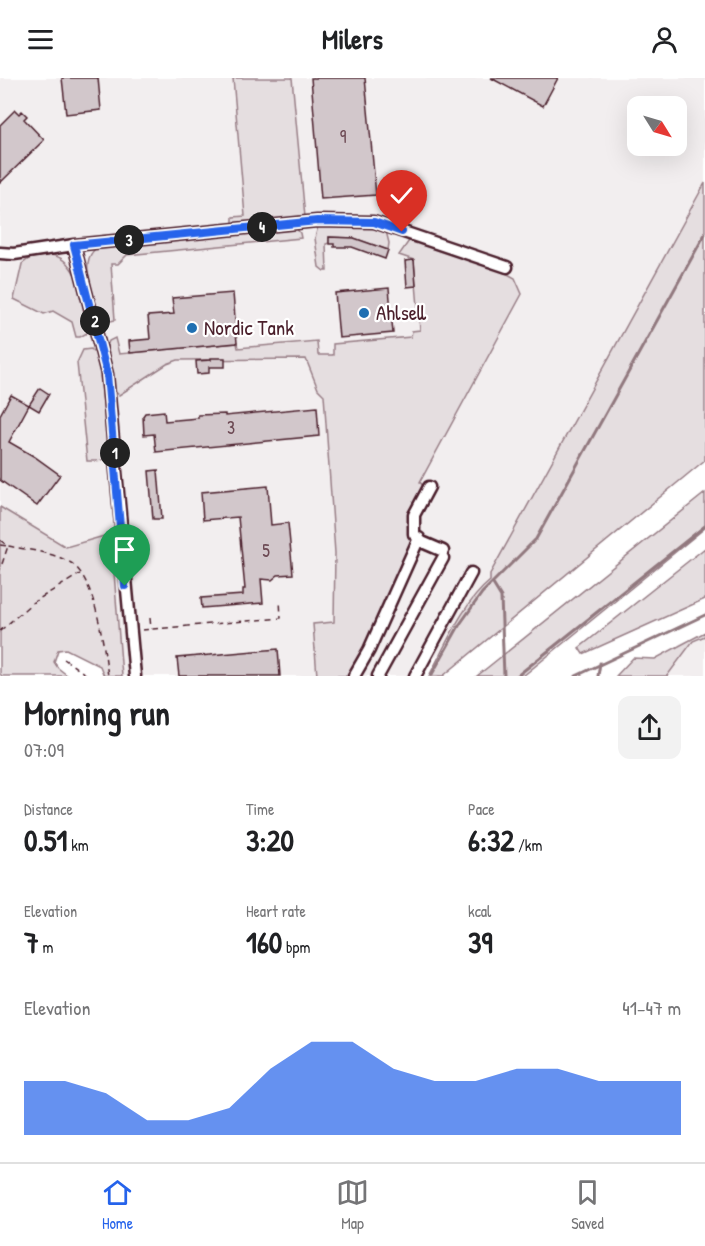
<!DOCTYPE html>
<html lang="en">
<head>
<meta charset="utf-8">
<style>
  :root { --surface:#fff; --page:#f2f2f2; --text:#202124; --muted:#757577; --line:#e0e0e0; --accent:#2563eb }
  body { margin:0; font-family:"Patrick Hand",sans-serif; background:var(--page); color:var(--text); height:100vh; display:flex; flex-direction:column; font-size:22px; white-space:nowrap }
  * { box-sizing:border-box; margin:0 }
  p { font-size:20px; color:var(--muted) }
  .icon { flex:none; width:33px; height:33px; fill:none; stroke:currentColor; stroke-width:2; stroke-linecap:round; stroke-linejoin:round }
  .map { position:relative; height:598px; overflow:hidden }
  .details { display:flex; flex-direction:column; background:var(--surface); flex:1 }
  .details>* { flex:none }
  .needle { width:39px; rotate:127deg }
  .fabs { position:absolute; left:627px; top:18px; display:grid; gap:12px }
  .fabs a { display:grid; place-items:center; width:60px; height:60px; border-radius:12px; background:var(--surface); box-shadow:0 6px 24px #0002; font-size:30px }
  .pin { position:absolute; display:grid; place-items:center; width:51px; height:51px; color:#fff; margin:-62px -26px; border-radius:50% 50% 50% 0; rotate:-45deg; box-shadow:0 0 6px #0007 }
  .pin .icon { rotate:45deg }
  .km { position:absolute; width:30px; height:30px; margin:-15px; border-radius:50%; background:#222; color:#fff; font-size:16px; line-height:30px; text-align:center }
  .round { display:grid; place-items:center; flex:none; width:63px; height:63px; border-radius:12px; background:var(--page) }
  .head { display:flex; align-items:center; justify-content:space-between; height:102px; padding:0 24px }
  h1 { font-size:33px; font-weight:800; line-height:45px }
  .metrics { display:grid; grid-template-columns:repeat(3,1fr); gap:9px; height:102px; padding:6px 24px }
  .metrics div { display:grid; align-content:center }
  .metrics b { font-size:30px; font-weight:800 }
  .metrics small { font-size:16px; font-weight:400 }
  .metrics p { font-size:16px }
  .chart { height:168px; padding:12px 24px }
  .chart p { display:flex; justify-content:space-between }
  .chart svg { width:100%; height:108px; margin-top:6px; fill:var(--accent); opacity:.7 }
  header { display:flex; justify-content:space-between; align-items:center; height:78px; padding:0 24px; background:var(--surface); font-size:27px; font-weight:800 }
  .tabs { display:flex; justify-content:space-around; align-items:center; height:84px; border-top:2px solid var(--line); background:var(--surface); font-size:16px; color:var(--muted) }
  .tabs a { display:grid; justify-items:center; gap:3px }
  .tabs .selected { color:var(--accent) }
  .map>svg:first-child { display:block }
  .built { fill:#f2eeef; fill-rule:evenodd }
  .green { fill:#e5dee0; stroke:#987e86; stroke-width:1.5 }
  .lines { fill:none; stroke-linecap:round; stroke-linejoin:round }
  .stream { stroke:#91787e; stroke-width:3 }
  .building { fill:#d2c7cb; stroke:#4a1f2b; stroke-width:1.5 }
  .minor-casing { stroke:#4a1f2b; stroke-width:15 }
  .path { stroke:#4a1f2b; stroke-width:1.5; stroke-dasharray:6 4.5; stroke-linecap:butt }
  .minor { stroke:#fff; stroke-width:10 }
  .route-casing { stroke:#fff; stroke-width:12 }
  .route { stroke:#2563eb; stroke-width:8 }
  .poi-dot { fill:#1f6fb2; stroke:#fff; stroke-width:2 }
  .labels { text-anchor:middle; stroke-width:4.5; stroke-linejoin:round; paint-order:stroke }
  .number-label { font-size:18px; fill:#6c4953 }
  .poi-label { font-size:21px; fill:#4a1f2b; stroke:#fff; text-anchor:start }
</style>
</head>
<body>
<header><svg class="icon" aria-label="menu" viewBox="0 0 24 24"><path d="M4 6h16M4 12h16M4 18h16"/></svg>Milers<svg class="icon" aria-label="person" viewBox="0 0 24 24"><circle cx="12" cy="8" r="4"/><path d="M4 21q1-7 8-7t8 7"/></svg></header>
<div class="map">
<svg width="705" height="598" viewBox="0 0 705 598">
  <rect width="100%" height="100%" fill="#fff"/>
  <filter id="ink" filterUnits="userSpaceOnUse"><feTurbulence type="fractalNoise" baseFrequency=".0167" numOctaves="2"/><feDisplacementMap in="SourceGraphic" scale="12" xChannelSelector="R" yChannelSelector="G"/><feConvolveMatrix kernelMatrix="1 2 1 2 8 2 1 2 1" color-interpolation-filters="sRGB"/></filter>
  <g filter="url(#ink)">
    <!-- built -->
    <path class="built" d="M0 0H705V138L459 557 415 598H122L111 456 66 469 0 429ZM638 28H676V68H638Z
      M705 554V598H659L679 566Z"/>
    <!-- green -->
    <path class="green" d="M233 0H292L305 139 233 145V139L245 138Z
      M705 105V382L443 598H429C446 567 462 526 490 503V496Z
      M318 148H361L386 153 389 165 388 172 354 160 329 159V165L326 166 327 193H324L319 189 315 160Z
      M296 150 300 155 301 160 127 177 118 186H111L115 242 107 244C97 238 86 197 88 185 89 177 92 173 98 169Z
      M411 160 504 194 515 200 522 216 420 404 423 408C413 427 401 444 415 464L352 598H317L313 546 334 544 335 475 324 317 318 311 306 281 178 282 167 286 119 317 113 312 107 268 109 263 115 260 119 276 237 265 238 270 317 263 318 277H333V266L411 259 412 253 420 252 414 182 399 177Z
      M50 177C78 179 84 224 91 246L87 255 80 259H76L72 244 53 233 44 236 14 221 22 186 30 180Z
      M91 271 98 278 100 296 108 377C104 384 95 383 87 383L77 285 83 272Z
      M705 415V450L523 598H477Z
      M0 429 66 469 111 456 122 598H104L100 588 66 571 58 572 54 584 58 590 68 598H2L0 596Z
      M705 470V521L583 576 579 570Z
      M705 554V558L693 563 667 598H616L633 580 655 581Z"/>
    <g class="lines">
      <!-- stream -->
      <path class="stream" d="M493 506 501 519 504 598
        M431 598 460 546 482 515 536 461 705 156
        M517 598 705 448
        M576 598 705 537
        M598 598 600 585"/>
    </g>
    <!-- building -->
    <path class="building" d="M62 0H98L101 32 66 36Z
      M311 0H365L376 117 321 121Z
      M491 0H558L543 28Z
      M15 32 19 36 22 33 27 38 24 41 44 62 0 105V47Z
      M329 159 354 160 388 172 385 181 352 169H334V166H329Z
      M414 182 416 208 407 209 405 183Z
      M389 210 393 255 339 260 335 215Z
      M233 215 237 265 130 275 129 263 150 261 148 238 174 236 172 220Z
      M211 280H225V289H209V295L197 296 196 283 211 282Z
      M40 310 49 316 39 333 29 327Z
      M11 317 29 327 9 364 35 379 60 397 37 428 0 402V337Z
      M317 329 319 358 156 374 154 356 144 357 143 338 145 335 164 333 165 343 198 340V337L225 336V338Z
      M158 392 162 441H153L149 393Z
      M268 408 271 447 288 445 293 496 278 497 272 502 261 501 263 525 202 530 201 520 243 517V511H245L238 439 203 442 201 414Z
      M278 571 280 598H179L177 580Z"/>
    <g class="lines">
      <defs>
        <path id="minor" d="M74 167 317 143 374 144 507 189
          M0 175 14 176 74 167 107 296 135 598
          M429 409 414 437V456L422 464 443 473
          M354 598 369 572 419 460
          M378 598 443 480
          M415 598 471 495"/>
      </defs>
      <!-- minor casing -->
      <use href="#minor" class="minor-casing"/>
      <!-- path -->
      <path class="path" d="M0 462 8 468C28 472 53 474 71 485 96 501 104 570 108 598
        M0 467 8 468 0 492
        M150 540 151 551
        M142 552 281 540 280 522
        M0 553 32 525 80 496
        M64 581 88 598"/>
      <!-- minor -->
      <use href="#minor" class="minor"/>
    </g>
  </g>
  <g class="lines" filter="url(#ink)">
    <defs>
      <path id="route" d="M125 508 107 296 74 167 317 143 374 144 402 154"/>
    </defs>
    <!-- route casing -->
    <use href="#route" class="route-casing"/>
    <!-- route -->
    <use href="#route" class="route"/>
  </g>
  <!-- markers -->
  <g class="poi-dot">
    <circle cx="364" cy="235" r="6"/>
    <circle cx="192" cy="250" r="6"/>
  </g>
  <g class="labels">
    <!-- number labels -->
    <g class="number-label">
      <text x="343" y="65">9</text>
      <text x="231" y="356">3</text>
      <text x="266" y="479">5</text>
    </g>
    <!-- poi labels -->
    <g class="poi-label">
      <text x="376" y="242">Ahlsell</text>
      <text x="204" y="257">Nordic Tank</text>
    </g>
  </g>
</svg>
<div class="fabs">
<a><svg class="needle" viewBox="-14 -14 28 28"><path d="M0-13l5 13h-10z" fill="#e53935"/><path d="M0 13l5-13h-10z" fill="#757577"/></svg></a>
</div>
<div class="pin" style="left:125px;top:508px;background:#1e9e55"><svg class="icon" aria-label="arrive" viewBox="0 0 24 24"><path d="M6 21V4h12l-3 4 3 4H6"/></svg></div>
<div class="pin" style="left:402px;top:154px;background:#d93025"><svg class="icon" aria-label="check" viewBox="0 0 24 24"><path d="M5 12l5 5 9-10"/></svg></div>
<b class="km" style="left:115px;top:375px">1</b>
<b class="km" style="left:95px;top:243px">2</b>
<b class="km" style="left:129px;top:162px">3</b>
<b class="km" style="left:262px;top:149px">4</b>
</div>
<section class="details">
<div class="head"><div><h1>Morning run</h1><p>07:09</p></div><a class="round"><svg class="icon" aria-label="share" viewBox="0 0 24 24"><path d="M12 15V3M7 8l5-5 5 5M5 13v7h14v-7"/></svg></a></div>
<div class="metrics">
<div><p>Distance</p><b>0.51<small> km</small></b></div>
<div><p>Time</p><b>3:20</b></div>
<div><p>Pace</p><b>6:32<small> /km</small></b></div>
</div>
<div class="metrics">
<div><p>Elevation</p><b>7<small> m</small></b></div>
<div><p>Heart rate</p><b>160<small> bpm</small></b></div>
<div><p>kcal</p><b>39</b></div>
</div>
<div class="chart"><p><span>Elevation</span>41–47 m</p>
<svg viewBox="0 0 160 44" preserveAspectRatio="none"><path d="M0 44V22L10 22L20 27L30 38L40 38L50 33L60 17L70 6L80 6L90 17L100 22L110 22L120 17L130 17L140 22L150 22L160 22V44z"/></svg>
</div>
</section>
<nav class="tabs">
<a class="selected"><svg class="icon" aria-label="home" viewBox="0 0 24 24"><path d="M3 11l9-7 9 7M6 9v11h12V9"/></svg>Home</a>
<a><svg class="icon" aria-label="map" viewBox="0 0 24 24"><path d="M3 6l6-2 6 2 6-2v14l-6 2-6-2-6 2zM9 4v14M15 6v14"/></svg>Map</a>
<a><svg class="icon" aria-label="saved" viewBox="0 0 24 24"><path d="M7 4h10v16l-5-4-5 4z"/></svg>Saved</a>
</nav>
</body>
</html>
